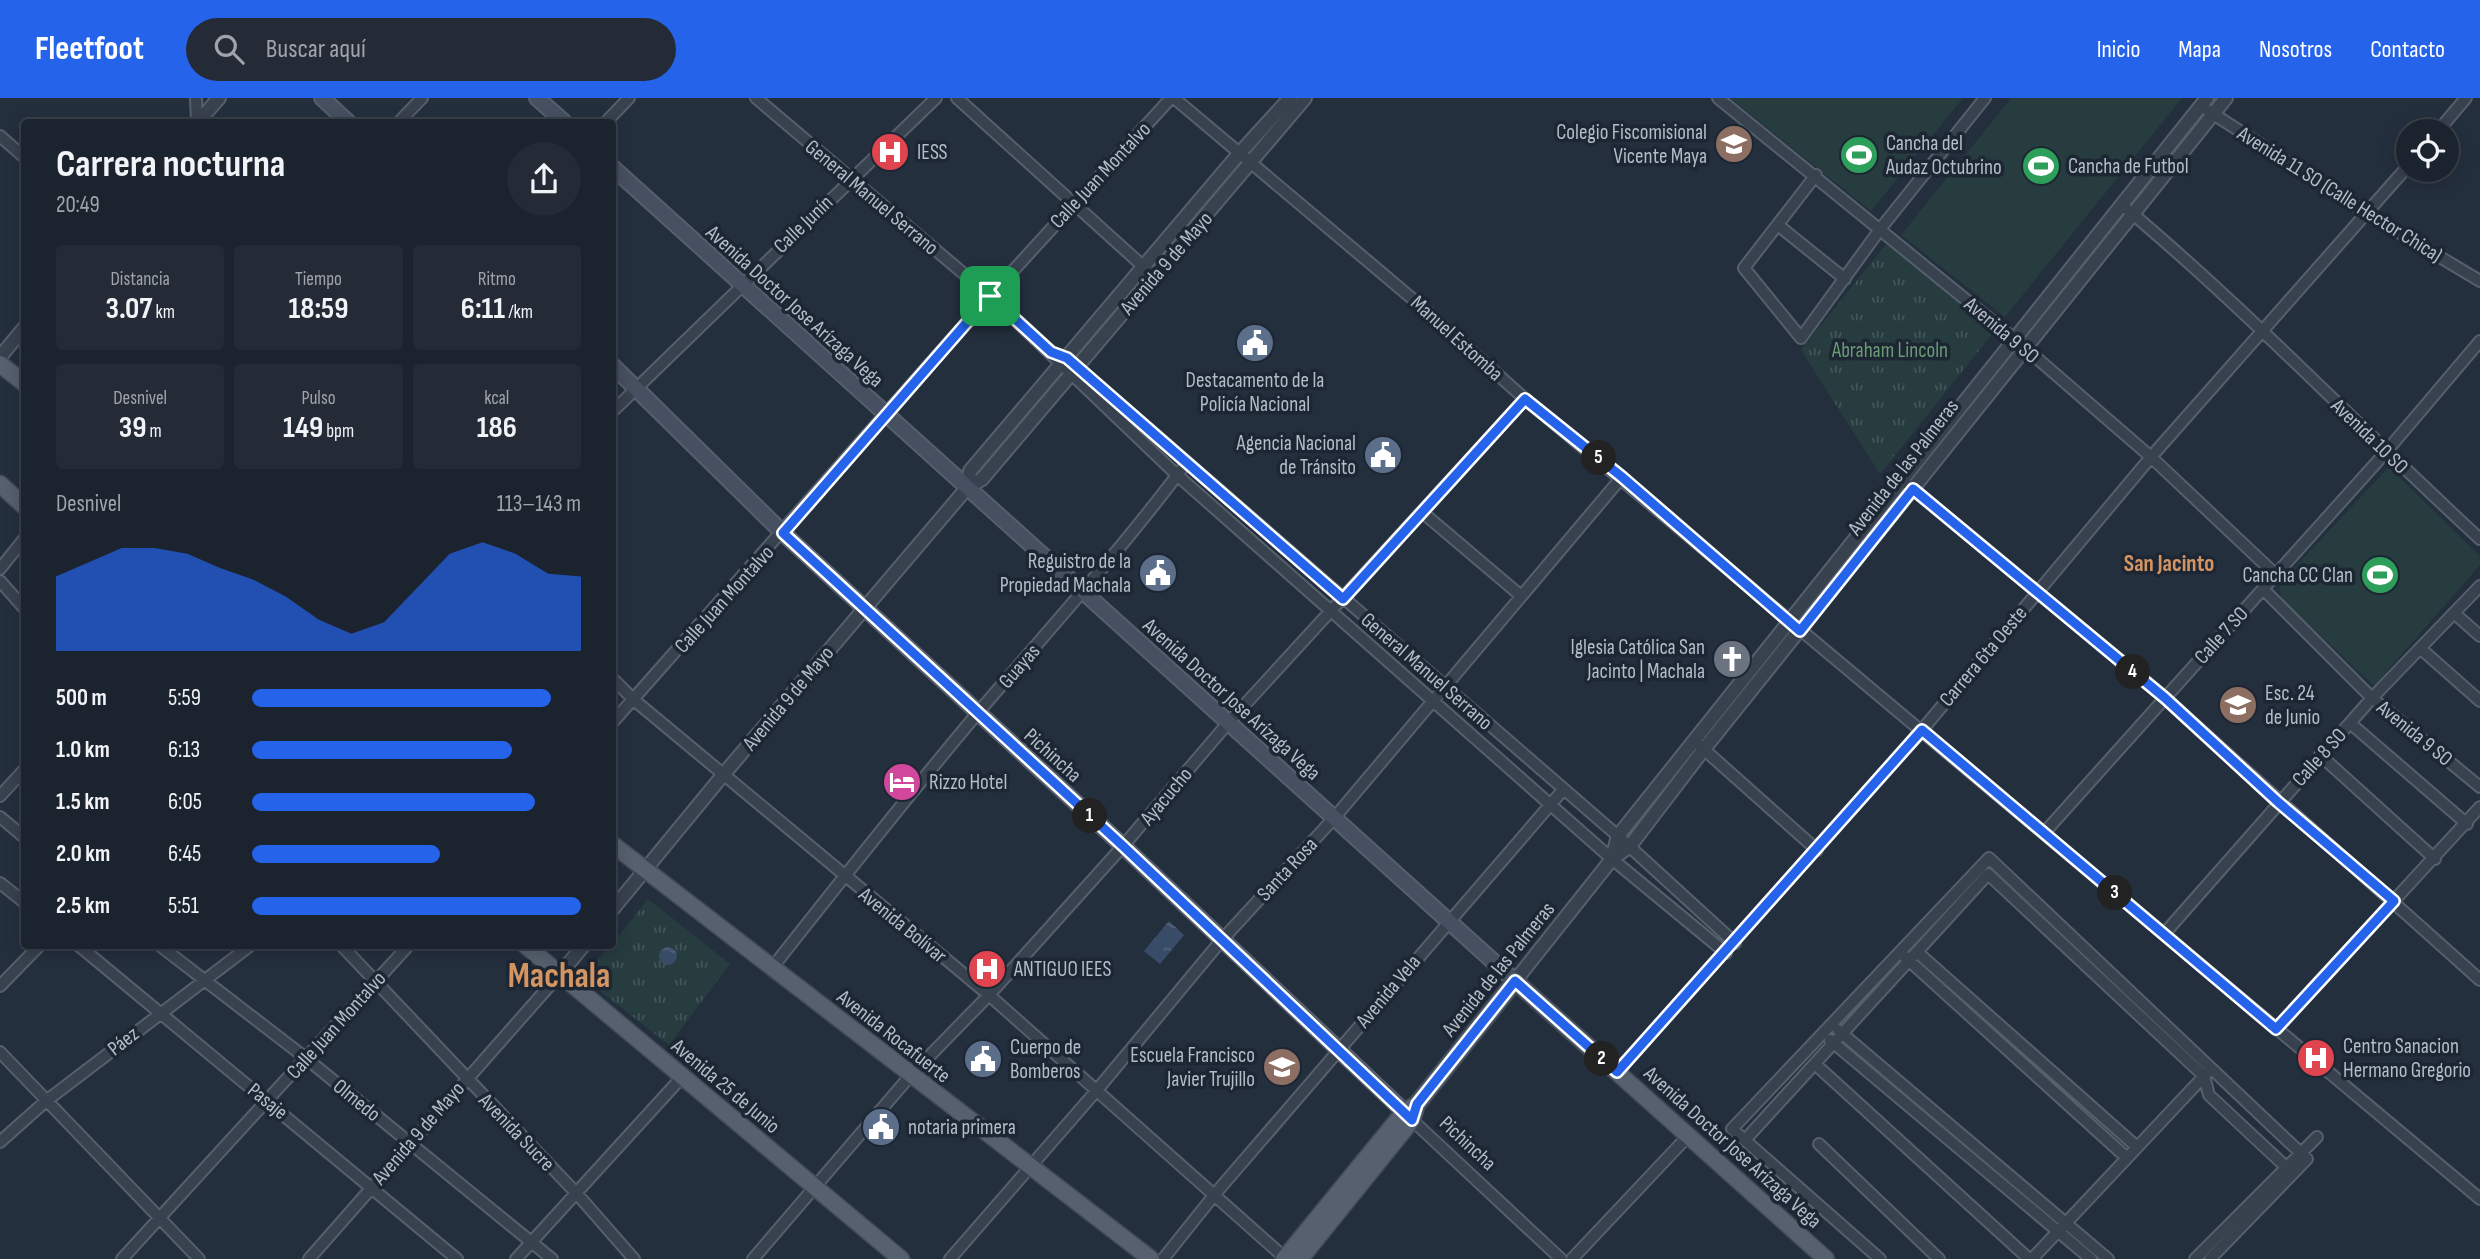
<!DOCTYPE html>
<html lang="es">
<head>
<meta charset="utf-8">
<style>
  :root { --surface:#1b232e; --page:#242b36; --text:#f1f3f6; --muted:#a0a4aa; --line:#39404a; --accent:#2563eb }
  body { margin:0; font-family:"Sofia Sans Condensed",sans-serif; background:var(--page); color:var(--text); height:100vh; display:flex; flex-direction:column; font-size:26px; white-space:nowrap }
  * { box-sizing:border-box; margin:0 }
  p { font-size:23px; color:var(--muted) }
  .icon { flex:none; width:38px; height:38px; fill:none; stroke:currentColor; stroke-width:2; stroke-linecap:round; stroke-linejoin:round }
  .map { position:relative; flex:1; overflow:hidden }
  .details { position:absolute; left:21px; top:21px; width:595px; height:830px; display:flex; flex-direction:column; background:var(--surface); border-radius:7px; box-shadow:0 4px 18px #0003,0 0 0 2px var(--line) }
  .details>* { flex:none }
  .tools { position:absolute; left:2396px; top:21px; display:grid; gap:14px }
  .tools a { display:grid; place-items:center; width:63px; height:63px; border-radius:50%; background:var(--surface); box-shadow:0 4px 18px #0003,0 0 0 2px var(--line); font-size:35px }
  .pin { position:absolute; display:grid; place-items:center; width:60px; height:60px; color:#fff; margin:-30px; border-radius:14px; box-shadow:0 4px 10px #0006 }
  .km { position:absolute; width:35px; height:35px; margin:-18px; border-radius:50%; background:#222; color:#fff; font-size:19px; line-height:35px; text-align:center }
  .round { display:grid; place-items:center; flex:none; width:74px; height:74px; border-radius:37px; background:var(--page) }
  .head { display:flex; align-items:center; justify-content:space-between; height:119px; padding:0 35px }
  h1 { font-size:38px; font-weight:700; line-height:52px }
  .figures { display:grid; grid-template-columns:repeat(3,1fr); gap:10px; height:119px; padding:7px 35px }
  .figures div { display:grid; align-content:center; border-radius:7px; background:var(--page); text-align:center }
  .figures b { font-size:30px; font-weight:700 }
  .figures small { font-size:19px; font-weight:400 }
  .figures p { font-size:19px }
  .chart { height:196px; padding:14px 35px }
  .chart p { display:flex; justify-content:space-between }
  .chart svg { width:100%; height:126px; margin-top:7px; fill:var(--accent); opacity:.7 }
  ul { padding:0 35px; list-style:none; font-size:23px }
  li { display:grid; grid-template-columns:112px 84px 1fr; align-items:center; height:52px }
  li i { height:18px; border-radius:9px; background:var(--accent) }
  header { display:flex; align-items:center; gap:42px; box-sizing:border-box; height:98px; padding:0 35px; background:var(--accent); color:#fff }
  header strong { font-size:33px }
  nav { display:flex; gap:38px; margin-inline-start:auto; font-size:24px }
  .search { width:490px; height:63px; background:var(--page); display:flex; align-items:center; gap:18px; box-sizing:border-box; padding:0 24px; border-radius:38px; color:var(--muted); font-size:26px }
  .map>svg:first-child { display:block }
  .grass { fill:url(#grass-tufts) }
  .pitch { fill:#263c3f }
  .water { fill:url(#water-ripples) }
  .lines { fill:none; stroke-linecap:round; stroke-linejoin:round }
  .minor-casing { stroke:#565f6c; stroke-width:14 }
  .tertiary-casing { stroke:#565f6c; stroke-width:16 }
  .secondary-casing { stroke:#565f6c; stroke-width:18 }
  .primary-casing { stroke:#414a57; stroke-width:19 }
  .minor { stroke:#38414e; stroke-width:10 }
  .tertiary { stroke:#38414e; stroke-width:12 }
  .secondary { stroke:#465061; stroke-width:14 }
  .primary { stroke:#56606e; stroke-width:16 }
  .route-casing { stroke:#fff; stroke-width:14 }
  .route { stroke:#2563eb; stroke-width:9 }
  .labels { text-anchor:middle; stroke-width:7; stroke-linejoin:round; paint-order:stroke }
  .poi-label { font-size:21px; fill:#b4bcc9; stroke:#1d2633; text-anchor:start }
  .street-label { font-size:21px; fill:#b4bcc9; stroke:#1d2633 }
  .park-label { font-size:21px; fill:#6b9a76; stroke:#1d2633 }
  .neighbourhood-label { font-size:23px; font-weight:bold; fill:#d59563; stroke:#1d2633 }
  .town-label { font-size:35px; font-weight:bold; fill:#d59563; stroke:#1d2633 }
</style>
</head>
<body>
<header>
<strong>Fleetfoot</strong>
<div class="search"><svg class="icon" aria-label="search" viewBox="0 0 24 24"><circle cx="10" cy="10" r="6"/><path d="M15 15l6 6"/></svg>Buscar aquí</div>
<nav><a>Inicio</a><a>Mapa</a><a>Nosotros</a><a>Contacto</a></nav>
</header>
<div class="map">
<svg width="2480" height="1161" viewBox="0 0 2480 1161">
  <defs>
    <pattern id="grass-tufts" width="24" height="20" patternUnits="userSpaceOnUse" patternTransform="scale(1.75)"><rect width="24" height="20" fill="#263c3f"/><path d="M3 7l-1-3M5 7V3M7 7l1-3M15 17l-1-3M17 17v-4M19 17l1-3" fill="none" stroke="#435659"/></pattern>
    <pattern id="water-ripples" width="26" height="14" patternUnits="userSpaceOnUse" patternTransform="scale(1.75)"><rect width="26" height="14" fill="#394c67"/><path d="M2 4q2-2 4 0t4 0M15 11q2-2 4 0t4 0" fill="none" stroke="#53647b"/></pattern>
  </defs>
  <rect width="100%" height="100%" fill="#242f3e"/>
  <!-- grass -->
  <path class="grass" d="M1888 144 1993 235 1880 376 1801 252Z
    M648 801 730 866 669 947 595 889 594 865 612 847Z"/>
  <!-- pitch -->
  <path class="pitch" d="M1730 0H1963L1871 113Z
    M2011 0H2182L2005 219 1901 137Z
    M2389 369 2480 458V467L2374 588 2281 500 2279 486Z"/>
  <!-- water -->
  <path class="water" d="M1169 823 1184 837 1160 866 1144 853Z
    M659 858a9 9 0 1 1 18 0a9 9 0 1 1-18 0Z"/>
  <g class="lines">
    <defs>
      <path id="minor" d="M196 0 197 24
        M756 0 990 198 1177 377 1612 761 1726 855
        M957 0 1155 179
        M1174 0 1421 208 1525 301 2480 1101
        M1718 0 2024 249 2151 359 2275 476
        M2201 8 2368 116 2480 183
        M399 24 422 0
        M606 24 629 0
        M2438 33 2466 0
        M0 38 24 59
        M1816 77 1744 170 1801 240 1881 130 1985 0
        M2122 107C2248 212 2360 331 2480 441
        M1779 128 1845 181
        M1059 257 1075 267 1618 738 1735 845
        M612 314 936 0
        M1902 382 2165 600 2480 882
        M1422 414 1520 497
        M0 471 24 441
        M0 483 24 510
        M2263 491 2372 600 2480 689
        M2454 515 2480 538
        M2420 550 2480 603
        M612 580 634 602 989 897 1285 1160
        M612 625 990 198 1171 0
        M2350 625 2467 726
        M1699 647 1817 752
        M2320 657 2435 761
        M0 698 24 672
        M0 719 24 739
        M2044 735 2385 355 2480 243
        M0 785 24 804
        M2164 836 2372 600 2480 488
        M78 847 457 1161
        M159 847 307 961 552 1161
        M341 847 578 1097 634 1161
        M1917 854 2137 1049
        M1904 858 2127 1060
        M772 870C839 785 906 700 976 617 1045 536 1117 457 1181 372
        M0 888 40 847
        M2276 931 2480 709
        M1838 932 2108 1161
        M1830 942 2091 1161
        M0 954 199 1161
        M1815 966 2029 1161
        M1617 974 1922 632 2151 359 2408 68
        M1412 1022 1561 1161
        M1745 1042 1988 776 2204 978 2209 997 2286 1069
        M0 1044 46 1003 251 847
        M1819 1046 1939 1161
        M122 1161 409 847
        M309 1161 559 877
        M516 1161 682 979
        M753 1161 910 978 989 897 1123 748 1228 625 1525 301
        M950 1161 1097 992 1220 844 1335 719 1622 379
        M1163 1161 1215 1096 1563 692
        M1572 1161 1689 1037
        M1880 1161 1732 1031 1989 760 2307 1061 2210 1161
        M2032 1161 2207 975
        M2195 1161 2317 1039"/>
      <path id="tertiary" d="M198 24 219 0
        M0 259 24 230
        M967 390 970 373 1238 57 1290 0
        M1612 761 1618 738 2207 0
        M612 812 723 677 967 390 982 381 1305 0
        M559 877 584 847
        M1515 883 1612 761 1630 748 1704 651 2226 0"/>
      <path id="secondary" d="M322 0 348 24
        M537 0 564 24
        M612 69 1515 883
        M612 267 783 435 1123 748 1411 1020"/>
      <path id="primary" d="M0 266 24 285
        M0 386 24 408
        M612 746 1151 1161
        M525 847 901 1161
        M1284 1161 1404 1014 1417 1006
        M1300 1161 1412 1022 1417 1006 1515 883 1826 1161"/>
    </defs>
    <!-- minor casing -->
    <use href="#minor" class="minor-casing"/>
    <!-- tertiary casing -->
    <use href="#tertiary" class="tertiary-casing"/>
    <!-- secondary casing -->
    <use href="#secondary" class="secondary-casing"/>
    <!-- primary casing -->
    <use href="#primary" class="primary-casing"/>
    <!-- minor -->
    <use href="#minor" class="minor"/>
    <!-- tertiary -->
    <use href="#tertiary" class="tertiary"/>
    <!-- secondary -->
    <use href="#secondary" class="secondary"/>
    <!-- primary -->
    <use href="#primary" class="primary"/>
  </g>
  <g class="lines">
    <defs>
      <path id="route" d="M990 198 1051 254 1067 260 1343 501 1525 301 1622 379 1800 533 1913 391 2165 600 2278 704 2394 803 2276 931 1922 632 1617 974 1515 883 1417 1006 1412 1022 1123 748 783 435Z"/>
    </defs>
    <!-- route casing -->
    <use href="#route" class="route-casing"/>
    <!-- route -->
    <use href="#route" class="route"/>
  </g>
  <!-- icons -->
  <defs>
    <symbol id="school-disc" viewBox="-11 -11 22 22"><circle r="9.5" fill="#8d6e63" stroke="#1d2633"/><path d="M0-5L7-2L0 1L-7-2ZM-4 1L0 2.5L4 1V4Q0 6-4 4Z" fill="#fff"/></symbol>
    <symbol id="hospital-disc" viewBox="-11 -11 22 22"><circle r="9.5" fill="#e0444e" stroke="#1d2633"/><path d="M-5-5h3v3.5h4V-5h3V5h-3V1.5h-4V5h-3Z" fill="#fff"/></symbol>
    <symbol id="stadium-disc" viewBox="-11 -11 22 22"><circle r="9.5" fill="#2e9e5b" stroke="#1d2633"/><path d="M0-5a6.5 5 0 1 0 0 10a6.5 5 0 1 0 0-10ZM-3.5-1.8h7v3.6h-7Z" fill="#fff"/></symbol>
    <symbol id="civic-disc" viewBox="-11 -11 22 22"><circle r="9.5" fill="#5c6f8a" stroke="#1d2633"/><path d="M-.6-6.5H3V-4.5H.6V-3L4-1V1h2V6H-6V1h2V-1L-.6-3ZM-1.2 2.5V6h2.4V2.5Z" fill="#fff"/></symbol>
    <symbol id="church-disc" viewBox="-11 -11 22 22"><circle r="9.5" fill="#6b7280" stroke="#1d2633"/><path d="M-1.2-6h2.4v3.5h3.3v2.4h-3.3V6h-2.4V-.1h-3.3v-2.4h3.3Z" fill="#fff"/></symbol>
    <symbol id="hotel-disc" viewBox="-11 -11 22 22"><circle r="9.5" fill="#d1479c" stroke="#1d2633"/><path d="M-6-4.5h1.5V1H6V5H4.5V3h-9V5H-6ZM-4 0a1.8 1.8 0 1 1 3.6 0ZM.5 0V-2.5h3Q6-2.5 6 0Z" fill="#fff"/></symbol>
  </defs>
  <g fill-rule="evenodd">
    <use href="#school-disc" x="1712" y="24" width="44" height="44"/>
    <use href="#hospital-disc" x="868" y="32" width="44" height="44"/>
    <use href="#stadium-disc" x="1837" y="35" width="44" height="44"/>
    <use href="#stadium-disc" x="2019" y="46" width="44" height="44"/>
    <use href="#civic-disc" x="1233" y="223" width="44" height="44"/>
    <use href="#civic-disc" x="1361" y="335" width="44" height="44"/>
    <use href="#civic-disc" x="1136" y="453" width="44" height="44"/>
    <use href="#stadium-disc" x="2358" y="455" width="44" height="44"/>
    <use href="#church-disc" x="1710" y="539" width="44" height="44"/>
    <use href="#school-disc" x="2216" y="585" width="44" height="44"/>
    <use href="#hotel-disc" x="880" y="662" width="44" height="44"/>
    <use href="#hospital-disc" x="965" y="849" width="44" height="44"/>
    <use href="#hospital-disc" x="2294" y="938" width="44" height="44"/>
    <use href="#civic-disc" x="961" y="939" width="44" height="44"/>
    <use href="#school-disc" x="1260" y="947" width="44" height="44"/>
    <use href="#civic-disc" x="859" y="1007" width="44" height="44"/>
  </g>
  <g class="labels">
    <!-- poi labels -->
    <g class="poi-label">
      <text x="1707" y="41" text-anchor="end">Colegio Fiscomisional<tspan x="1707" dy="24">Vicente Maya</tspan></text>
      <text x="1886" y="52">Cancha del<tspan x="1886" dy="24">Audaz Octubrino</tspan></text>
      <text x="917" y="61">IESS</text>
      <text x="2068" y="75">Cancha de Futbol</text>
      <text x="1255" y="289" text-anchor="middle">Destacamento de la<tspan x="1255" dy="24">Policía Nacional</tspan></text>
      <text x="1356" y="352" text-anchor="end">Agencia Nacional<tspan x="1356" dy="24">de Tránsito</tspan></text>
      <text x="1131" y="470" text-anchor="end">Reguistro de la<tspan x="1131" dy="24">Propiedad Machala</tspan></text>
      <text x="2353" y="484" text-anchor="end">Cancha CC Clan</text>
      <text x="1705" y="556" text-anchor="end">Iglesia Católica San<tspan x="1705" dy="24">Jacinto | Machala</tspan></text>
      <text x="2265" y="602">Esc. 24<tspan x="2265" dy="24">de Junio</tspan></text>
      <text x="929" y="691">Rizzo Hotel</text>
      <text x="1014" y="878">ANTIGUO IEES</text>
      <text x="2343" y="955">Centro Sanacion<tspan x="2343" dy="24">Hermano Gregorio</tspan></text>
      <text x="1010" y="956">Cuerpo de<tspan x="1010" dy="24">Bomberos</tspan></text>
      <text x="1255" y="964" text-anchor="end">Escuela Francisco<tspan x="1255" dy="24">Javier Trujillo</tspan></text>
      <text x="908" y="1036">notaria primera</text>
    </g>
    <!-- street labels -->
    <g class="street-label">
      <text transform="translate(1100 77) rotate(-47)" y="7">Calle Juan Montalvo</text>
      <text transform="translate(2340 96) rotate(32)" y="7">Avenida 11 SO (Calle Hector Chica)</text>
      <text transform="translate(872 99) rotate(40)" y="7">General Manuel Serrano</text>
      <text transform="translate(803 126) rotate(-44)" y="7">Calle Junín</text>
      <text transform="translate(1166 165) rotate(-49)" y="7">Avenida 9 de Mayo</text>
      <text transform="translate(795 208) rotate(42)" y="7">Avenida Doctor Jose Arízaga Vega</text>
      <text transform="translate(2002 232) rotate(40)" y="7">Avenida 9 SO</text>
      <text transform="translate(1457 240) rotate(42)" y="7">Manuel Estomba</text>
      <text transform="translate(2370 338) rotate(44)" y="7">Avenida 10 SO</text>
      <text transform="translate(1903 369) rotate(-52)" y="7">Avenida de las Palmeras</text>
      <text transform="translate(724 501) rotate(-48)" y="7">Calle Juan Montalvo</text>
      <text transform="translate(2221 537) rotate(-48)" y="7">Calle 7 SO</text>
      <text transform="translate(1983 558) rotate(-50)" y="7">Carrera 6ta Oeste</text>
      <text transform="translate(1019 568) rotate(-49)" y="7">Guayas</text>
      <text transform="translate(1427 573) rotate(41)" y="7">General Manuel Serrano</text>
      <text transform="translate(788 600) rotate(-50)" y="7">Avenida 9 de Mayo</text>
      <text transform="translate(1232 601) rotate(42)" y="7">Avenida Doctor Jose Arízaga Vega</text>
      <text transform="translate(2415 635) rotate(39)" y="7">Avenida 9 SO</text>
      <text transform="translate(1053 657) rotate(42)" y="7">Pichincha</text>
      <text transform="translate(2319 659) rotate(-48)" y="7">Calle 8 SO</text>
      <text transform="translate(1166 698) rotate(-50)" y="7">Ayacucho</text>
      <text transform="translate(1287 771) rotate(-47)" y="7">Santa Rosa</text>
      <text transform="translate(903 827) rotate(39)" y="7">Avenida Bolívar</text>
      <text transform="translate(1498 871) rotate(-51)" y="7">Avenida de las Palmeras</text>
      <text transform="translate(1388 893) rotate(-50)" y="7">Avenida Vela</text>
      <text transform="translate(336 927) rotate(-48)" y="7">Calle Juan Montalvo</text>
      <text transform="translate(894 938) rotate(38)" y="7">Avenida Rocafuerte</text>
      <text transform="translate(123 943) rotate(-38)" y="7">Páez</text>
      <text transform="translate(726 988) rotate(40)" y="7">Avenida 25 de Junio</text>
      <text transform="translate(357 1002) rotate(39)" y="7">Olmedo</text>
      <text transform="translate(268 1003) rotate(39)" y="7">Pasaje</text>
      <text transform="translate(517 1034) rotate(46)" y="7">Avenida Sucre</text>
      <text transform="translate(418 1035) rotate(-49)" y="7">Avenida 9 de Mayo</text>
      <text transform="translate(1468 1045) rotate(43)" y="7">Pichincha</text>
      <text transform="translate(1733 1049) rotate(42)" y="7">Avenida Doctor Jose Arízaga Vega</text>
    </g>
    <!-- park labels -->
    <g class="park-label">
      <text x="1890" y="259">Abraham Lincoln</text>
    </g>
    <!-- neighbourhood labels -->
    <g class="neighbourhood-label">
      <text x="2169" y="473">San Jacinto</text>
    </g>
    <!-- town labels -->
    <g class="town-label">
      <text x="559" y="889">Machala</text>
    </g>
  </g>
</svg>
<div class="tools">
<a><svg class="icon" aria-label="locate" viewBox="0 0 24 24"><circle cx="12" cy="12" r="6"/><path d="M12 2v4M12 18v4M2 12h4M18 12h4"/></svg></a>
</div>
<div class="pin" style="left:990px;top:198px;background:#1e9e55"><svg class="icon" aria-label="arrive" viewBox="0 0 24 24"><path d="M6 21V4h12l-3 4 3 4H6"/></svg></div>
<b class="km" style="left:1090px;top:718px">1</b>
<b class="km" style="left:1602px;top:961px">2</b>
<b class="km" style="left:2115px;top:795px">3</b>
<b class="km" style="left:2133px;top:574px">4</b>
<b class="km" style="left:1599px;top:360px">5</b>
<section class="details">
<div class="head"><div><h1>Carrera nocturna</h1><p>20:49</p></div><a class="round"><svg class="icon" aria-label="share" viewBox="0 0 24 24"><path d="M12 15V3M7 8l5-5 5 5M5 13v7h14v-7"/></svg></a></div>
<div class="figures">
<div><p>Distancia</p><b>3.07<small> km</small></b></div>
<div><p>Tiempo</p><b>18:59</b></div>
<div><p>Ritmo</p><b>6:11<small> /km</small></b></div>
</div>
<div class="figures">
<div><p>Desnivel</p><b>39<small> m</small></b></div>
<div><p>Pulso</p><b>149<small> bpm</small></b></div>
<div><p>kcal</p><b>186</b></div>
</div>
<div class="chart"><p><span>Desnivel</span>113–143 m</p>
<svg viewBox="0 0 160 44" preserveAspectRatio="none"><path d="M0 44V18L10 13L20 8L30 8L40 10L50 15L60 19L70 25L80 33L90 38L100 34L110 22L120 10L130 6L140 10L150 17L160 18V44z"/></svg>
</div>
<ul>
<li><b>500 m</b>5:59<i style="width:91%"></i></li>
<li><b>1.0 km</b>6:13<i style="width:79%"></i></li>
<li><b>1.5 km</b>6:05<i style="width:86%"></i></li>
<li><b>2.0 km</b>6:45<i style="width:57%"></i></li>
<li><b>2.5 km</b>5:51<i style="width:100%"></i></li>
</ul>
</section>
</div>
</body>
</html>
